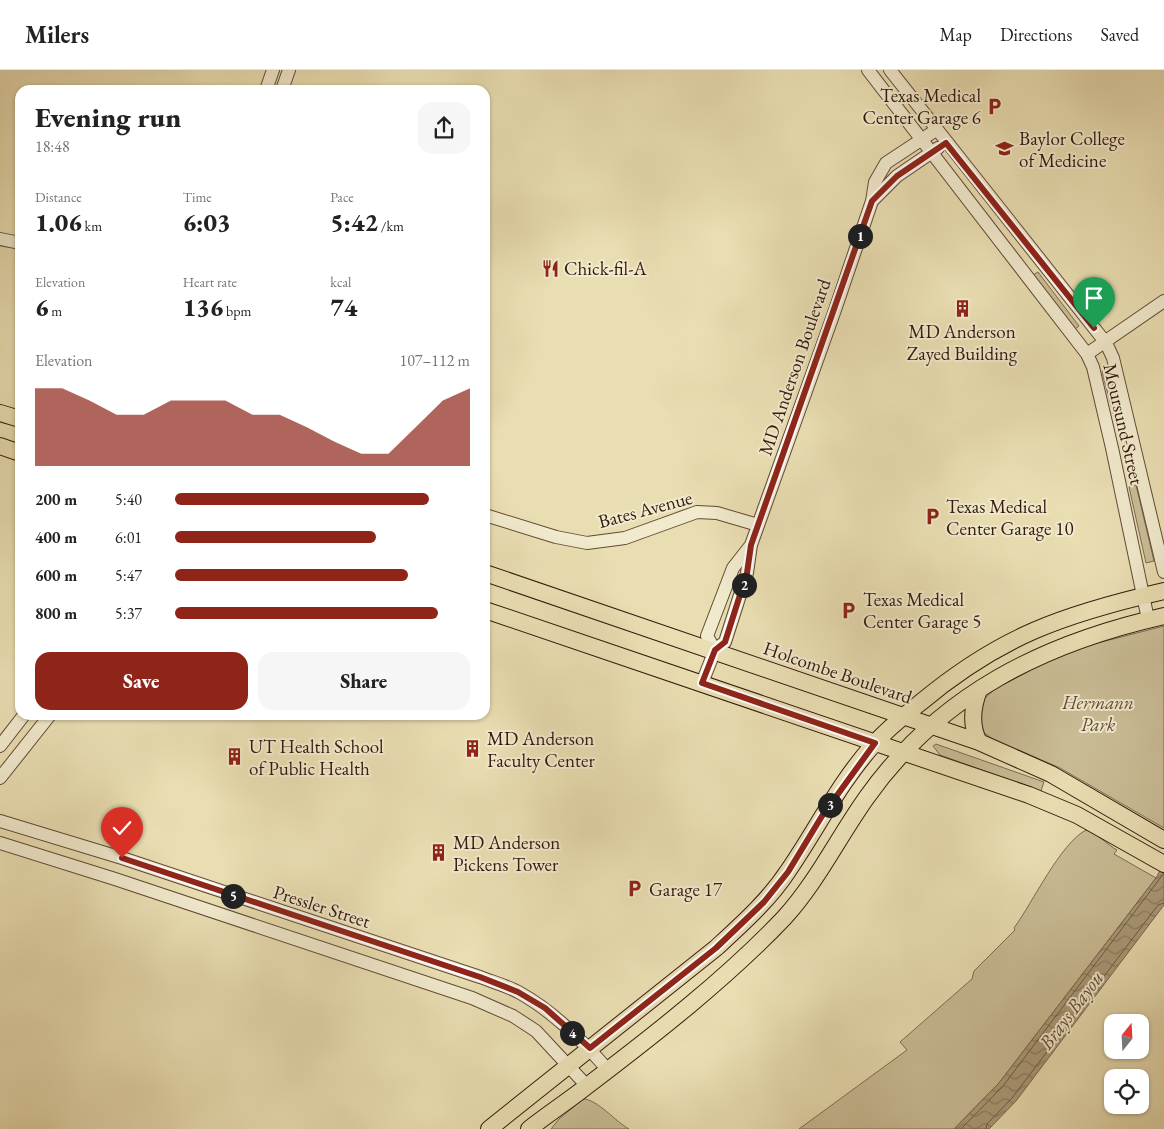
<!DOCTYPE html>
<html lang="en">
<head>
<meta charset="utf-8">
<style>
  :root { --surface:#fff; --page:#f6f6f6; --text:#222; --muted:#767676; --line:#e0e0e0; --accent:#8f2418 }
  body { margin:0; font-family:"EB Garamond",serif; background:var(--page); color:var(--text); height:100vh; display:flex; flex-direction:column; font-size:19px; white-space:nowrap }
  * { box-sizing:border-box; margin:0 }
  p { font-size:16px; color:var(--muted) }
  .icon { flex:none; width:28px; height:28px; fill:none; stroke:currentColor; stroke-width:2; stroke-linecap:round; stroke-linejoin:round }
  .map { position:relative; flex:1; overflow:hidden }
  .side { position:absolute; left:15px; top:15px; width:475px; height:635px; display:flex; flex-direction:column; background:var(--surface); border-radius:15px; box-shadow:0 1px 4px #0004 }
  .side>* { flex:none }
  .needle { width:32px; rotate:18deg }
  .tools { position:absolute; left:1104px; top:944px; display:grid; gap:10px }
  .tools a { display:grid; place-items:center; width:45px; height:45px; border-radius:10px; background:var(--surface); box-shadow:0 1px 4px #0004; font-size:25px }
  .pin { position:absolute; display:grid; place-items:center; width:42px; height:42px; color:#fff; margin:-51px -21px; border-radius:50% 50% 50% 0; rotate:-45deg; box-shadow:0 0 5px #0007 }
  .pin .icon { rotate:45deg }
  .km { position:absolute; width:25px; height:25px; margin:-12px; border-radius:50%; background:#222; color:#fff; font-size:14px; line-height:25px; text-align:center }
  .round { display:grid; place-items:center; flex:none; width:52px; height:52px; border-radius:15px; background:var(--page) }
  .headline { display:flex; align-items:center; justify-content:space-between; height:85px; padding:0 20px }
  h1 { font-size:28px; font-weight:800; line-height:38px }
  .metrics { display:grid; grid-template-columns:repeat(3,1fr); gap:8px; height:85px; padding:5px 20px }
  .metrics div { display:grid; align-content:center }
  .metrics b { font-size:25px; font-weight:800 }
  .metrics small { font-size:14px; font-weight:400 }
  .metrics p { font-size:14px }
  .chart { height:140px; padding:10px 20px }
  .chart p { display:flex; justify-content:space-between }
  .chart svg { width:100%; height:90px; margin-top:5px; fill:var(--accent); opacity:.7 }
  .button { display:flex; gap:10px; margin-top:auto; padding:10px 20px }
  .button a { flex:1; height:58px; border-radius:15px; background:var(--accent); color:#fff; font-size:20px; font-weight:800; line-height:58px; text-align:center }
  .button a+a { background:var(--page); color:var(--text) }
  ul { padding:0 20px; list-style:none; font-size:16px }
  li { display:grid; grid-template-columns:80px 60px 1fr; align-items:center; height:38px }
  li i { height:12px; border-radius:6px; background:var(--accent) }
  header { display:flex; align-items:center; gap:30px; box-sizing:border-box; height:70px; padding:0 25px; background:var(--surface); border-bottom:1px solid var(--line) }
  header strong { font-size:24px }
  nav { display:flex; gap:28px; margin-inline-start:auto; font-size:18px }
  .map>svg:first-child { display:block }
  .green { fill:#cabd96; stroke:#7f6b52 }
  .water { fill:url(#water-waves); stroke:#7b674e }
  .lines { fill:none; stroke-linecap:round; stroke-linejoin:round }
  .shore { stroke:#705a44; stroke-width:1 }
  .minor-casing { stroke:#614a36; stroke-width:14 }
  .major-casing { stroke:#34190d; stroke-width:18 }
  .minor { stroke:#f1eacd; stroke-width:12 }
  .major { stroke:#e9deb2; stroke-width:16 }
  .route-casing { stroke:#fff; stroke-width:10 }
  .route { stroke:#8f2418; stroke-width:6 }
  .labels { text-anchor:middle; stroke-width:4; stroke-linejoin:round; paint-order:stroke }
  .poi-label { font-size:19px; fill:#34190d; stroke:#f1eacd; text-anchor:start }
  .street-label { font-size:19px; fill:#34190d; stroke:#f1eacd }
  .park-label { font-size:19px; font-style:italic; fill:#614a36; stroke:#f1eacd }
  .water-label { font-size:20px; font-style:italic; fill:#644d39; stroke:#f1eacd }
</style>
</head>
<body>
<header>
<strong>Milers</strong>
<nav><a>Map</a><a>Directions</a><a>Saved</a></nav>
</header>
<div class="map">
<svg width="1164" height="1059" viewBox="0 0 1164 1059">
  <defs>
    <pattern id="water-waves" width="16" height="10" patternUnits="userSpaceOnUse" patternTransform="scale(1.25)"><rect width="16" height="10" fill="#ab9b7a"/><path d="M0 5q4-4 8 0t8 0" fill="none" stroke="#8c7e62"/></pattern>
  </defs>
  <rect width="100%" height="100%" fill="#e9deb2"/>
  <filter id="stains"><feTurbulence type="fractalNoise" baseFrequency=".004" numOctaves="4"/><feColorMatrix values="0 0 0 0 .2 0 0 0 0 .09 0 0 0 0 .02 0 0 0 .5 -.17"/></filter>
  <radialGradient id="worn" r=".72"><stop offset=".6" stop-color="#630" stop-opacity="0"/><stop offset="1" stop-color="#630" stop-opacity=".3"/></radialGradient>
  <!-- green -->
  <path class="green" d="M1038 202 1079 256 1075 259 1033 205Z
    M1107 299 1110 303 1121 345 1114 346 1103 306 1102 301Z
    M1136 415 1154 491 1146 493 1129 417Z
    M1164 556V758L1060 698 991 668 982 661 978 650 984 629 995 619 1038 596 1082 577Z
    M936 674 1044 712 1041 721 940 685 933 676Z
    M1086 760C1095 762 1108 775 1117 780L1114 784 1156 808 999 1013 954 1059H799L907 980 900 972 972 909 974 901 1015 860 1014 858C1033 832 1060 774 1086 760Z
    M583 1029C597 1029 616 1052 629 1059H551L559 1049Z"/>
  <!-- water -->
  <path class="water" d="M1164 793V835L1016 1031 989 1059H954L999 1013 1156 808Z"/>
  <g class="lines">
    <!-- shore -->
    <path class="shore" d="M961 1059 1003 1016 1164 803
      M986 1059 987 1054 1012 1028 1158 835 1164 833"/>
    <defs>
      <path id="minor" d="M868 0 1087 284 1093 297 1112 378 1148 549
        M890 0 1106 273 1113 288 1164 502
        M266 20 273 0
        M282 20 289 0
        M872 131 897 106 938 78
        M0 169 20 173
        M1087 284 1164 231
        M485 445 556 467 587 473 625 468 697 442 717 443 758 455
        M715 580 707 566 733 498 751 475
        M702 613 715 580 725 572 747 503 751 475 835 240 872 131 875 112 886 93 936 60
        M0 676 24 645
        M0 708 50 645
        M0 751 122 788 480 907C493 912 508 916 520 923 554 942 582 970 608 1000
        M0 773 115 809 472 928 513 946 536 961 587 1016"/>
      <path id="major" d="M0 343 20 349
        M0 376 20 383
        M485 503 979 672 1051 704 1164 770
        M485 540 1029 725 1077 745 1164 794
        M979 620C972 638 970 655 979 672
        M489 1059 716 878C742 854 769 830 788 801 817 759 840 711 875 673 888 658 905 645 920 633 1000 566 1064 544 1164 521
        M529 1059C548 1044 568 1031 587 1016 654 965 726 909 784 848 817 812 839 766 867 727 940 624 1044 573 1164 546"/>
    </defs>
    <!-- minor casing -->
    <use href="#minor" class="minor-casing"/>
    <!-- major casing -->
    <use href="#major" class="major-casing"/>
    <!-- minor -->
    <use href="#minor" class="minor"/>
    <!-- major -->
    <use href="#major" class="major"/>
  </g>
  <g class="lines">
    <defs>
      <path id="route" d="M122 788 480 907 518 922 545 938 590 978 716 878 764 832 788 802 822 746 875 673 702 613 715 580 725 572 747 503 751 475 872 131 897 106 946 73 1094 258"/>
    </defs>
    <!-- route casing -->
    <use href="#route" class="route-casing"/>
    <!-- route -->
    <use href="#route" class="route"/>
  </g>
  <!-- icons -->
  <defs>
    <symbol id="parking-bare" viewBox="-9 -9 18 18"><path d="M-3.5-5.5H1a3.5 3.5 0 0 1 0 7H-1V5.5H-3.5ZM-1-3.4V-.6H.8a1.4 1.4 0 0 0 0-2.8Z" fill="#8f2418" stroke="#f1eacd" stroke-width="2.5" paint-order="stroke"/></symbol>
    <symbol id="university-bare" viewBox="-9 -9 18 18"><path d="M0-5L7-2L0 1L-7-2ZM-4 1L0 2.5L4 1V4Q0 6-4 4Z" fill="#8f2418" stroke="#f1eacd" stroke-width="2.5" paint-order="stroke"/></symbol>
    <symbol id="restaurant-bare" viewBox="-9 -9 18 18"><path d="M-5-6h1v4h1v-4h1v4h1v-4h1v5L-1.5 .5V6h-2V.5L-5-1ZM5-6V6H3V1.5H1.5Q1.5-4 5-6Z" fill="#8f2418" stroke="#f1eacd" stroke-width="2.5" paint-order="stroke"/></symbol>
    <symbol id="building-bare" viewBox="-9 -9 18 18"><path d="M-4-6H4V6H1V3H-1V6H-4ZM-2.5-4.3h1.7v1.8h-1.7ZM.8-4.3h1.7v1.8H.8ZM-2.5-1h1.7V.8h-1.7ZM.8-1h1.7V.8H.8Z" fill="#8f2418" stroke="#f1eacd" stroke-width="2.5" paint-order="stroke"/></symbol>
  </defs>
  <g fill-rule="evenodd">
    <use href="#parking-bare" x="982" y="24" width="25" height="25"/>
    <use href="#university-bare" x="992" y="66" width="25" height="25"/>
    <use href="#restaurant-bare" x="538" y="186" width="25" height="25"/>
    <use href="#building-bare" x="950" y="226" width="25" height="25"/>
    <use href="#parking-bare" x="920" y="434" width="25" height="25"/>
    <use href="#parking-bare" x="836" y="528" width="25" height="25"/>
    <use href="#building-bare" x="460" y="666" width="25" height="25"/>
    <use href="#building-bare" x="222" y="674" width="25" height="25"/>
    <use href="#building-bare" x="426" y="770" width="25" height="25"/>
    <use href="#parking-bare" x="622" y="806" width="25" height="25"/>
  </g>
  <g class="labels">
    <!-- poi labels -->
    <g class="poi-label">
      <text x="981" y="32" text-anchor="end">Texas Medical<tspan x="981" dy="22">Center Garage 6</tspan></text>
      <text x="1019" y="75">Baylor College<tspan x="1019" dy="22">of Medicine</tspan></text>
      <text x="564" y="205">Chick-fil-A</text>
      <text x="962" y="268" text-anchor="middle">MD Anderson<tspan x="962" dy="22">Zayed Building</tspan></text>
      <text x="946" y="443">Texas Medical<tspan x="946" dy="22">Center Garage 10</tspan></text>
      <text x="863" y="536">Texas Medical<tspan x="863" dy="22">Center Garage 5</tspan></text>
      <text x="487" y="675">MD Anderson<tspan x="487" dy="22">Faculty Center</tspan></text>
      <text x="249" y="683">UT Health School<tspan x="249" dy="22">of Public Health</tspan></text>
      <text x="453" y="779">MD Anderson<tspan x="453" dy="22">Pickens Tower</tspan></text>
      <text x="649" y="826">Garage 17</text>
    </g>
    <!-- street labels -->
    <g class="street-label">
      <text transform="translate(794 297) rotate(-71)" y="7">MD Anderson Boulevard</text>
      <text transform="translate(1124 354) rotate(77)" y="7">Moursund Street</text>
      <text transform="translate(645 439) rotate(-15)" y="7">Bates Avenue</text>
      <text transform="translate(838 602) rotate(19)" y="7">Holcombe Boulevard</text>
      <text transform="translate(322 836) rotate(18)" y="7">Pressler Street</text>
    </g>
    <!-- park labels -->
    <g class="park-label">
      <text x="1098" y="639">Hermann<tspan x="1098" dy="22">Park</tspan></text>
    </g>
    <!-- water labels -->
    <g class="water-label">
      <text transform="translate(1071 940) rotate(-53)" y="7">Brays Bayou</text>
    </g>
  </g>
  <rect width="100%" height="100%" filter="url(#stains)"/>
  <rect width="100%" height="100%" fill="url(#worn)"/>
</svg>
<div class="tools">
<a><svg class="needle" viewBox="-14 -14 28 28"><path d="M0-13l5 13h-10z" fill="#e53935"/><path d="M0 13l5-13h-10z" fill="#767676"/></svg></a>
<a><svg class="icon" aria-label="locate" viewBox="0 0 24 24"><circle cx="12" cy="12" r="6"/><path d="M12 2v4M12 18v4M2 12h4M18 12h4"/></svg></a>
</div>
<div class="pin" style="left:1094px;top:258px;background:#1e9e55"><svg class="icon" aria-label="arrive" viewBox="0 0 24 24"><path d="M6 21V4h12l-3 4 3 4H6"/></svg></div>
<div class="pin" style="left:122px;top:788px;background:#d93025"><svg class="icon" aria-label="check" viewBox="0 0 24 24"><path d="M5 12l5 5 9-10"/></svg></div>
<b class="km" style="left:860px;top:166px">1</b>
<b class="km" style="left:744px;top:515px">2</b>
<b class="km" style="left:830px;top:735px">3</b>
<b class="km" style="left:572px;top:963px">4</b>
<b class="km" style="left:233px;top:826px">5</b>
<section class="side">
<div class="headline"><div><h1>Evening run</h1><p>18:48</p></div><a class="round"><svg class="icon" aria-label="share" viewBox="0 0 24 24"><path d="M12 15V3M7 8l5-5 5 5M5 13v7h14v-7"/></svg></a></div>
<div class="metrics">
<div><p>Distance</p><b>1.06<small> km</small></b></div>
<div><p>Time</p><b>6:03</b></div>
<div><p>Pace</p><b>5:42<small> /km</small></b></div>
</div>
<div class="metrics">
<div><p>Elevation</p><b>6<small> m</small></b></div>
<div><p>Heart rate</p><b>136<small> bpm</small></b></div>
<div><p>kcal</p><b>74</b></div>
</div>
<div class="chart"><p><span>Elevation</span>107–112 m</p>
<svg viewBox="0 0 160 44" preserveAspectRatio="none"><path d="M0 44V6L10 6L20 12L30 19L40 19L50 12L60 12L70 12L80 19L90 19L100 25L110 32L120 38L130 38L140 25L150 12L160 6V44z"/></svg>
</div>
<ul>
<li><b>200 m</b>5:40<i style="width:86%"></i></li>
<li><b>400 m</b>6:01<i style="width:68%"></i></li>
<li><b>600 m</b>5:47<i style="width:79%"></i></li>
<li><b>800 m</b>5:37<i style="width:89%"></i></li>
</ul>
<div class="button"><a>Save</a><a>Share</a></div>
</section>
</div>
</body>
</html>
